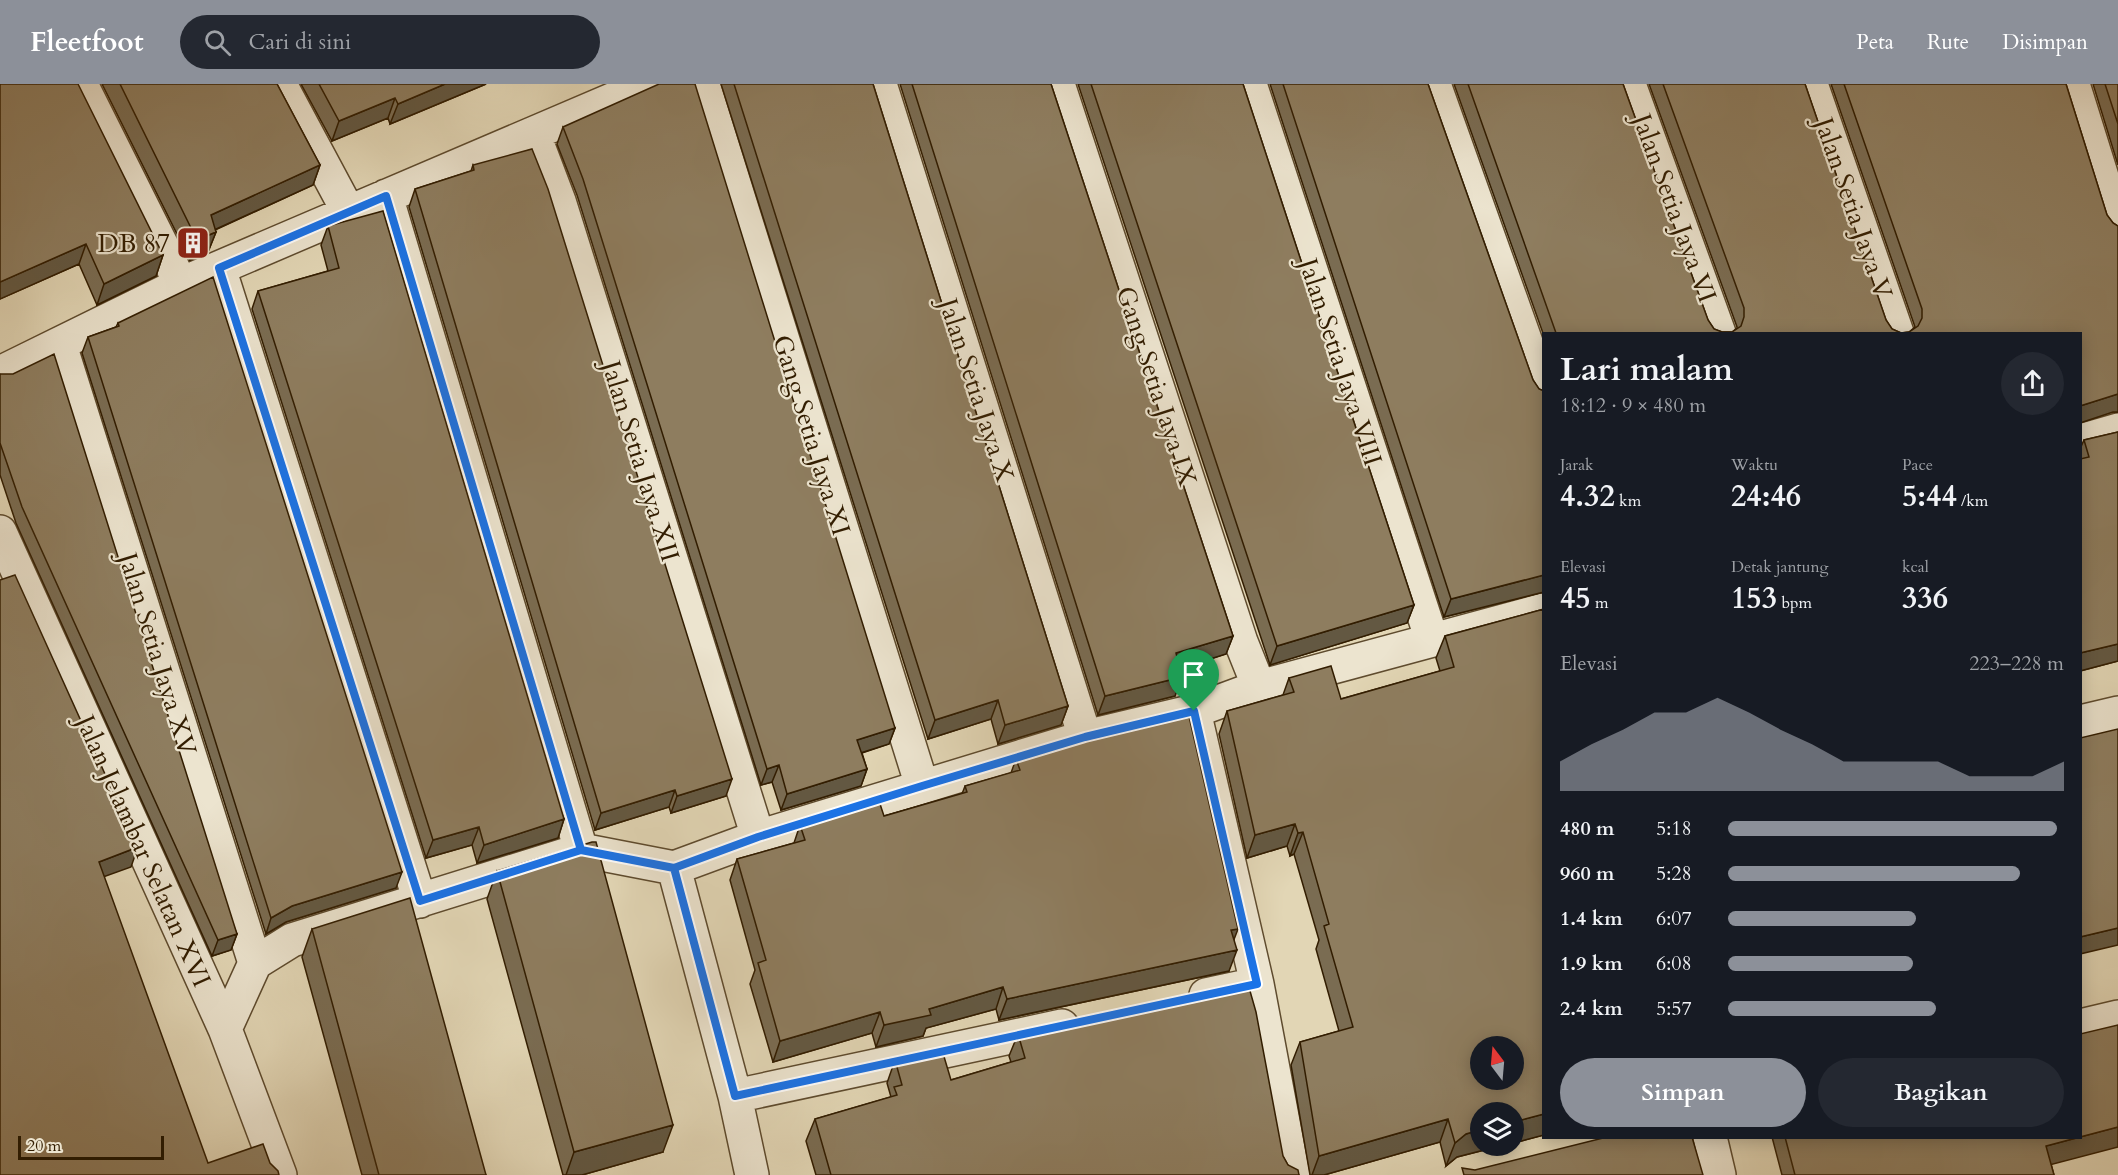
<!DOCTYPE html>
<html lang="id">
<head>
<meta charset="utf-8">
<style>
  :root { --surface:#171b24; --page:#242831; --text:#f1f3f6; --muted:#9ea1a6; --accent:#8c9099 }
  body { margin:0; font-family:Cardo,serif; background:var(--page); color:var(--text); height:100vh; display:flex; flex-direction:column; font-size:22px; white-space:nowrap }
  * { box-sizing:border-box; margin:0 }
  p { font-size:20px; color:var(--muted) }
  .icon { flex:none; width:33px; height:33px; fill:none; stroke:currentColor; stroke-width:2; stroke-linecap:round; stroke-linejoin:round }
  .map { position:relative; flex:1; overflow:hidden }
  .panel { position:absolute; left:1542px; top:248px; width:540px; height:807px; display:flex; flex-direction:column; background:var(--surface); border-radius:0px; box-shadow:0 3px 15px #0003 }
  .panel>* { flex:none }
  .needle { width:39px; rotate:344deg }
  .tools { position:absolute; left:1470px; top:952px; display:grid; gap:12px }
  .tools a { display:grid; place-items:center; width:54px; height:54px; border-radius:50%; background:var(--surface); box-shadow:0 3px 15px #0003; font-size:30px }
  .scale { position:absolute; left:18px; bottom:15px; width:146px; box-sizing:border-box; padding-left:6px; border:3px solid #321d01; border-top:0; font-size:16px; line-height:21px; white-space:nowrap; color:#321d01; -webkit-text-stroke:4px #ece4cf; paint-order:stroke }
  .pin { position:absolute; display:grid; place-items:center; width:51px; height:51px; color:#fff; margin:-62px -26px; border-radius:50% 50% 50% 0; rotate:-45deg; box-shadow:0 0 6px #0007 }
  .pin .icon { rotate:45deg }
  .round { display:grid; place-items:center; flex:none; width:63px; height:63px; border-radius:32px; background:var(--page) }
  .head { display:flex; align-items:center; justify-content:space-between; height:102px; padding:0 18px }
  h1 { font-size:33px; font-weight:700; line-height:45px }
  .metrics { display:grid; grid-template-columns:repeat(3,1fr); gap:9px; height:102px; padding:6px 18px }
  .metrics div { display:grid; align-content:center }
  .metrics b { font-size:30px; font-weight:700 }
  .metrics small { font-size:16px; font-weight:400 }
  .metrics p { font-size:16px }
  .chart { height:168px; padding:12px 18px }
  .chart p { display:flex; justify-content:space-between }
  .chart svg { width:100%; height:108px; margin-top:6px; fill:var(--accent); opacity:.7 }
  .cta { display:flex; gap:12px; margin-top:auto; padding:12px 18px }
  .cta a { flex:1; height:69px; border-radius:36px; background:var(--accent); color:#fff; font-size:24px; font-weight:700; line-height:69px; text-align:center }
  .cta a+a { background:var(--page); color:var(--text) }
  ul { padding:0 18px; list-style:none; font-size:20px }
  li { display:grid; grid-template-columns:96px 72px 1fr; align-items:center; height:45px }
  li i { height:15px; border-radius:8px; background:var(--accent) }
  header { display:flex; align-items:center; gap:36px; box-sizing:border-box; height:84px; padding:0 30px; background:var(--accent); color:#fff }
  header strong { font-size:28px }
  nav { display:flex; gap:33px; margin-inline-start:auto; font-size:21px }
  .search { width:420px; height:54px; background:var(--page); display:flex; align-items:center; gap:15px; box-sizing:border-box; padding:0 21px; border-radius:33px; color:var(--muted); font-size:22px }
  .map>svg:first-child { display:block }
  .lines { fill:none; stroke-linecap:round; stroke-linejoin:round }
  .street-casing { stroke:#5e4b2e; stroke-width:36 }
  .street { stroke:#ece4cf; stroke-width:33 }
  .wall { fill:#7a6c52; stroke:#321d01; stroke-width:1.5 }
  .shaded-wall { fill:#635842; stroke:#321d01; stroke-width:1.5 }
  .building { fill:#8e7d5f; stroke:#321d01; stroke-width:1.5; fill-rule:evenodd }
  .route-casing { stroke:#fff; stroke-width:12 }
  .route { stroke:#1a73e8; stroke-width:8 }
  .labels { text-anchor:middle; stroke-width:4.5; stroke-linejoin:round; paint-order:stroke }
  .street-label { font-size:26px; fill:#321d01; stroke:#ece4cf }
  .poi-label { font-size:26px; fill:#321d01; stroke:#ece4cf; text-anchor:end }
</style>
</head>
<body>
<header>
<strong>Fleetfoot</strong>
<div class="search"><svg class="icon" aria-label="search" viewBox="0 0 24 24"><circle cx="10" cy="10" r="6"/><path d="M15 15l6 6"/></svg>Cari di sini</div>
<nav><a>Peta</a><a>Rute</a><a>Disimpan</a></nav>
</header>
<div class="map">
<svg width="2118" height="1091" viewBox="0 0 2118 1091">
  <rect width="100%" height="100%" fill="#e2d6b5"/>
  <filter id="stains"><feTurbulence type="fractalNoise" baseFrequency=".00333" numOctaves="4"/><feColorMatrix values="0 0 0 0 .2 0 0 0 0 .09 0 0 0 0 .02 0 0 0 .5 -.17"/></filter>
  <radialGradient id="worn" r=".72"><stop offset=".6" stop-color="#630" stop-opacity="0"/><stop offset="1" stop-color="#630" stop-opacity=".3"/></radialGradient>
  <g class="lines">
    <defs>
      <path id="street" d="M81 0 181 200
        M280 0 349 129
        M703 0 922 702
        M880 0 1085 653
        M1058 0 1241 558 1259 603
        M1250 0 1432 556
        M1434 0 1544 309
        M1629 0 1719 249
        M1811 0 1897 249
        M2073 0 2118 144
        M534 51 559 117 758 753
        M386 112 581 766
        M219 184 420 817
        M60 261 255 879
        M0 289 181 200 649 0
        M2080 357 2118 346
        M0 448 225 945 280 1091
        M1194 627 1257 900 1293 1091
        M2080 638 2118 629
        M674 784 735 1012 752 1091
        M1206 911 1257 900
        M2080 942 2118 933
        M225 945 255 879 292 856 581 766 674 784 758 753 1085 653 1194 627 1259 603 1544 526
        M735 1012 1062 942
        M1710 1053 1719 1091"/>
    </defs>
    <!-- street casing -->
    <use href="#street" class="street-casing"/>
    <!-- street -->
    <use href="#street" class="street"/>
  </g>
  <!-- wall -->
  <path class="wall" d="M0 0 163 171 156 192 97 221 79 180 0 215Z
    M102 0H277L320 81 313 101 215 146 216 148 208 168 190 176Z
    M301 0H486L390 40 388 34 332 57Z
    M721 0H873L1068 622 1061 641 998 660 991 635 928 655Z
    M900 0H1051L1233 552 1226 570 1180 585 1175 612 1098 631Z
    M1078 0H1243L1414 521 1407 539 1270 581Z
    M1270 0H1428L1533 296 1539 305 1544 307V508L1444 533Z
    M1454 0H1623L1708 236 1714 245 1722 248H1732L1737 244V243L1649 0H1805L1886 236 1892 245 1901 249 1909 248 1915 243 1831 0H2066L2107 131 2113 139 2118 142V328H2113L2080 249H1544V252Z
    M2093 0H2118V81Z
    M563 43 895 644 889 660 862 669 867 685 861 702 781 726 772 698 761 701 577 111 557 60Z
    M473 81 726 712 671 729 669 723 595 746 409 123 415 105 471 87Z
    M328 142 564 735 558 754 477 779 472 761 426 774 252 225 258 207 328 187 321 161Z
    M118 239 396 804 286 838 266 850 82 269 88 253 116 243Z
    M0 290 237 850 231 866 212 872 16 439 0 391Z
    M2118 348V577L2080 587V365L2084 356Z
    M1544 525V1051L1514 1059 1480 1062H1500L1457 1073 1446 1082 1440 1058 1324 1091H1310L1291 981 1300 958 1339 947 1316 865 1319 856 1294 770 1290 772 1287 762 1247 774 1219 650 1227 627 1283 611 1289 594 1341 615 1440 587 1436 574 1445 552Z
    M1016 675 1234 855 1229 887 999 936 996 925 926 944 923 952 876 963 872 949 773 978 750 900 755 886 730 796 737 775 794 759 800 741 884 732 962 710 965 702 1011 689Z
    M497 787 663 1068 582 1091H563L487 815Z
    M312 845 486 1091H362L302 873Z
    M1018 950 1283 1072 1288 1081 1299 1091H816L806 1057 815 1035 891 1013 887 999 895 976 951 996 1011 978 1009 972Z
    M1772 1053H2080L2051 1080 2054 1091H1782Z"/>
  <!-- shaded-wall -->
  <path class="shaded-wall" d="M445 0H486L390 40 398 20Z
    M395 14 388 34 332 57 339 37Z
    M320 81 313 101 203 151 211 131Z
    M216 148 208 168 190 176 197 156Z
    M86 160 79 180 0 215V198Z
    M163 171 156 192 97 221 104 200Z
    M2118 310V328H2113L2080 339V322Z
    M1544 491V508L1444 533 1451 515Z
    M1414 521 1407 539 1270 581 1277 562Z
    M1233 552 1226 570 1169 588 1176 569Z
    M2118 560V577L2080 587V569Z
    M1182 593 1175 612 1098 631 1105 612Z
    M998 616 991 635 928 655 935 636Z
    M1068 622 1061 641 998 660 1005 641Z
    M895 644 889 660 851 672 857 656Z
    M779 681 772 698 761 701 767 685Z
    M867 685 861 702 781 726 787 710Z
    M732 695 726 712 671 729 677 712Z
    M675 706 669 723 595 746 601 729Z
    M564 735 558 754 477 779 484 761Z
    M1295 740 1287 762 1247 774 1255 751Z
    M479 743 472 761 426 774 433 756Z
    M1303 748 1294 770 1290 772 1298 749Z
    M138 763 131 783 92 797 99 778Z
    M402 788 396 804 286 838 266 850 271 834 292 822Z
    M2118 844V861L2080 870V853Z
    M1238 845 1230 866 1231 846Z
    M237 850 231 866 212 872 218 856Z
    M1237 866 1229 887 999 936 1007 915Z
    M1003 903 996 925 926 944 923 952 876 963 884 941 929 925Z
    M880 928 872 949 773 978 780 957Z
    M1544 1030V1051L1514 1059V1038Z
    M1448 1035 1440 1058 1324 1091H1312L1319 1072Z
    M673 1041 663 1068 582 1091H566L574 1068Z
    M2118 1043V1063L2038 1084 2046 1062Z
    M1480 1046V1062H1500L1457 1073 1446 1082 1455 1059 1466 1050Z"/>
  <!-- building -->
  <path class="building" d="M0 0H78L163 171 104 200 86 160 0 198Z
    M120 0H277L320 81 211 131 216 148 197 156Z
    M319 0H445L398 20 395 14 339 37Z
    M659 0H695L895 644 857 656 867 685 787 710 779 681 767 685 583 95 563 43Z
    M734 0H873L1068 622 1005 641 998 616 935 636Z
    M912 0H1051L1233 552 1176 569 1182 593 1105 612Z
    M1091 0H1243L1414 521 1277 562Z
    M1283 0H1428L1533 296 1539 305 1544 307V491L1451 515Z
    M1468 0H1623L1708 236 1714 245 1722 248H1732L1741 242 1744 233V224L1663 0H1805L1886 236 1892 245 1901 249 1909 248 1918 242 1922 234V225L1844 0H2066L2107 131 2113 139 2118 142V310L2080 322V249H1556Z
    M2105 0H2118V40Z
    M532 65 548 105 732 695 677 712 675 706 601 729 415 105 474 86 473 81Z
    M383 127 564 735 484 761 479 743 433 756 258 207 339 184 328 142Z
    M213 193 402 788 292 822 271 834 88 253 119 242 118 239Z
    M54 270 237 850 218 856 22 423 0 359V290H13Z
    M2118 348V560L2080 569V375L2089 373 2084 356Z
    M15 491 138 763 99 778 208 1079 263 1060 270 1079 278 1087 279 1091H0V496Z
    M1544 525V1030L1514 1038V1029H1480V1046L1466 1050 1455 1059 1448 1035 1319 1072 1300 958 1353 943 1324 842 1329 840 1303 748 1298 749 1295 740 1255 751 1227 627 1294 608 1289 594 1331 582 1341 615 1454 583 1445 552ZM1480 963H1514V996H1480Z
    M1188 628 1238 845 1231 846 1237 866 1007 915 1003 903 929 925 931 931 884 941 880 928 780 957 758 879 766 876 737 775 805 756 800 741 879 717 884 732 967 708 965 702 1020 686 1016 675 1098 650Z
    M2118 645V844L2080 853V654Z
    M592 758H596L673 1041 574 1068 497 787Z
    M410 814 486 1091H379L312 845Z
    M1248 900 1256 928 1283 1072 1288 1081 1298 1086 1299 1091H831L815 1035 897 1011 894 1003 902 1001 895 976 942 966 951 996 1025 974 1018 950Z
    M2118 941V1043L2080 1053V950Z
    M1607 1053H1692L1703 1091H1464L1462 1084 1475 1086Z
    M1785 1053H2080L2046 1062 2054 1091H1795Z"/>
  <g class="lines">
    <defs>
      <path id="route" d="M1194 627 1085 653 922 702 758 753 674 784 581 766 386 112 219 184 420 817 581 766 674 784 735 1012 1257 900 1194 627"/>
    </defs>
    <!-- route casing -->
    <use href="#route" class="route-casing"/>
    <!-- route -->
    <use href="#route" class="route"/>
  </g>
  <!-- icons -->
  <defs>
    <symbol id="building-square" viewBox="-11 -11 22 22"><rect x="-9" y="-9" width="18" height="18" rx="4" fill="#8f2418" stroke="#ece4cf"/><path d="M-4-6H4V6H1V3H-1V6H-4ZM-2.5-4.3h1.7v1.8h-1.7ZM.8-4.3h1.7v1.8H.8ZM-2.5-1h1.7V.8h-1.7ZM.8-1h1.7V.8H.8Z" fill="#fff"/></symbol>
  </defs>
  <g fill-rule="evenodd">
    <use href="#building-square" x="174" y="140" width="38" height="38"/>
  </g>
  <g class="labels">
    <!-- street labels -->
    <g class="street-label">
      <text transform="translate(1675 124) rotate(70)" y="9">Jalan Setia Jaya VI</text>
      <text transform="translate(1854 124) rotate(71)" y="9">Jalan Setia Jaya V</text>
      <text transform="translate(1341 278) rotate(72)" y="9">Jalan Setia Jaya VIII</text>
      <text transform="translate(1157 302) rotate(72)" y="9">Gang Setia Jaya IX</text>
      <text transform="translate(977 306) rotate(72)" y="9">Jalan Setia Jaya X</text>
      <text transform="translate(812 351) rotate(73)" y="9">Gang Setia Jaya XI</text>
      <text transform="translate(641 377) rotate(73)" y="9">Jalan Setia Jaya XII</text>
      <text transform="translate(158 570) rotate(73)" y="9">Jalan Setia Jaya XV</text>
      <text transform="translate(144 767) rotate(66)" y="9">Jalan Jelambar Selatan XVI</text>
    </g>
    <!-- poi labels -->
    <g class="poi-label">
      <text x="170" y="168">DB 87</text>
    </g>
  </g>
  <rect width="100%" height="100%" filter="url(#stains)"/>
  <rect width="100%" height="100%" fill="url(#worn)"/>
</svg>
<div class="tools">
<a><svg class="needle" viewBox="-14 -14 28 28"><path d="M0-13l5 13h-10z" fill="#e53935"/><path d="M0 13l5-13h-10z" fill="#9ea1a6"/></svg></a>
<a><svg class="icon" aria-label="layers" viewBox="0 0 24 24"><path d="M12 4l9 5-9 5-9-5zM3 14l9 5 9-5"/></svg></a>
</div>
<div class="scale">20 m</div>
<div class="pin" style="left:1194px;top:627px;background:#1e9e55"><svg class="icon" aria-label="arrive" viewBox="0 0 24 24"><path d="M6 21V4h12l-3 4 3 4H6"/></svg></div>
<section class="panel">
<div class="head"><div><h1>Lari malam</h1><p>18:12 · 9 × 480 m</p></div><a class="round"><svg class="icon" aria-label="share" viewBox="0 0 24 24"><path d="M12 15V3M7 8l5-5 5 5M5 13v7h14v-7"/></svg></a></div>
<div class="metrics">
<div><p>Jarak</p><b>4.32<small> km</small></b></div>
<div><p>Waktu</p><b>24:46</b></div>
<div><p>Pace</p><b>5:44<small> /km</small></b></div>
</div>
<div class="metrics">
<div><p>Elevasi</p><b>45<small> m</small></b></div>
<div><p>Detak jantung</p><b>153<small> bpm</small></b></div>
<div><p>kcal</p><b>336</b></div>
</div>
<div class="chart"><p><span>Elevasi</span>223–228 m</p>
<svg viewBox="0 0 160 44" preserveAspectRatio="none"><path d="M0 44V32L10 25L20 19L30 12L40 12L50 6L60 12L70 19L80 25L90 32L100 32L110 32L120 32L130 38L140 38L150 38L160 32V44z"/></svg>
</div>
<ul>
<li><b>480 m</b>5:18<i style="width:98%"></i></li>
<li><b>960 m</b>5:28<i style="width:87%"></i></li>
<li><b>1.4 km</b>6:07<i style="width:56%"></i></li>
<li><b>1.9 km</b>6:08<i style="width:55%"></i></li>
<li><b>2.4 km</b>5:57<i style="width:62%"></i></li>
</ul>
<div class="cta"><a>Simpan</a><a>Bagikan</a></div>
</section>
</div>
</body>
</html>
